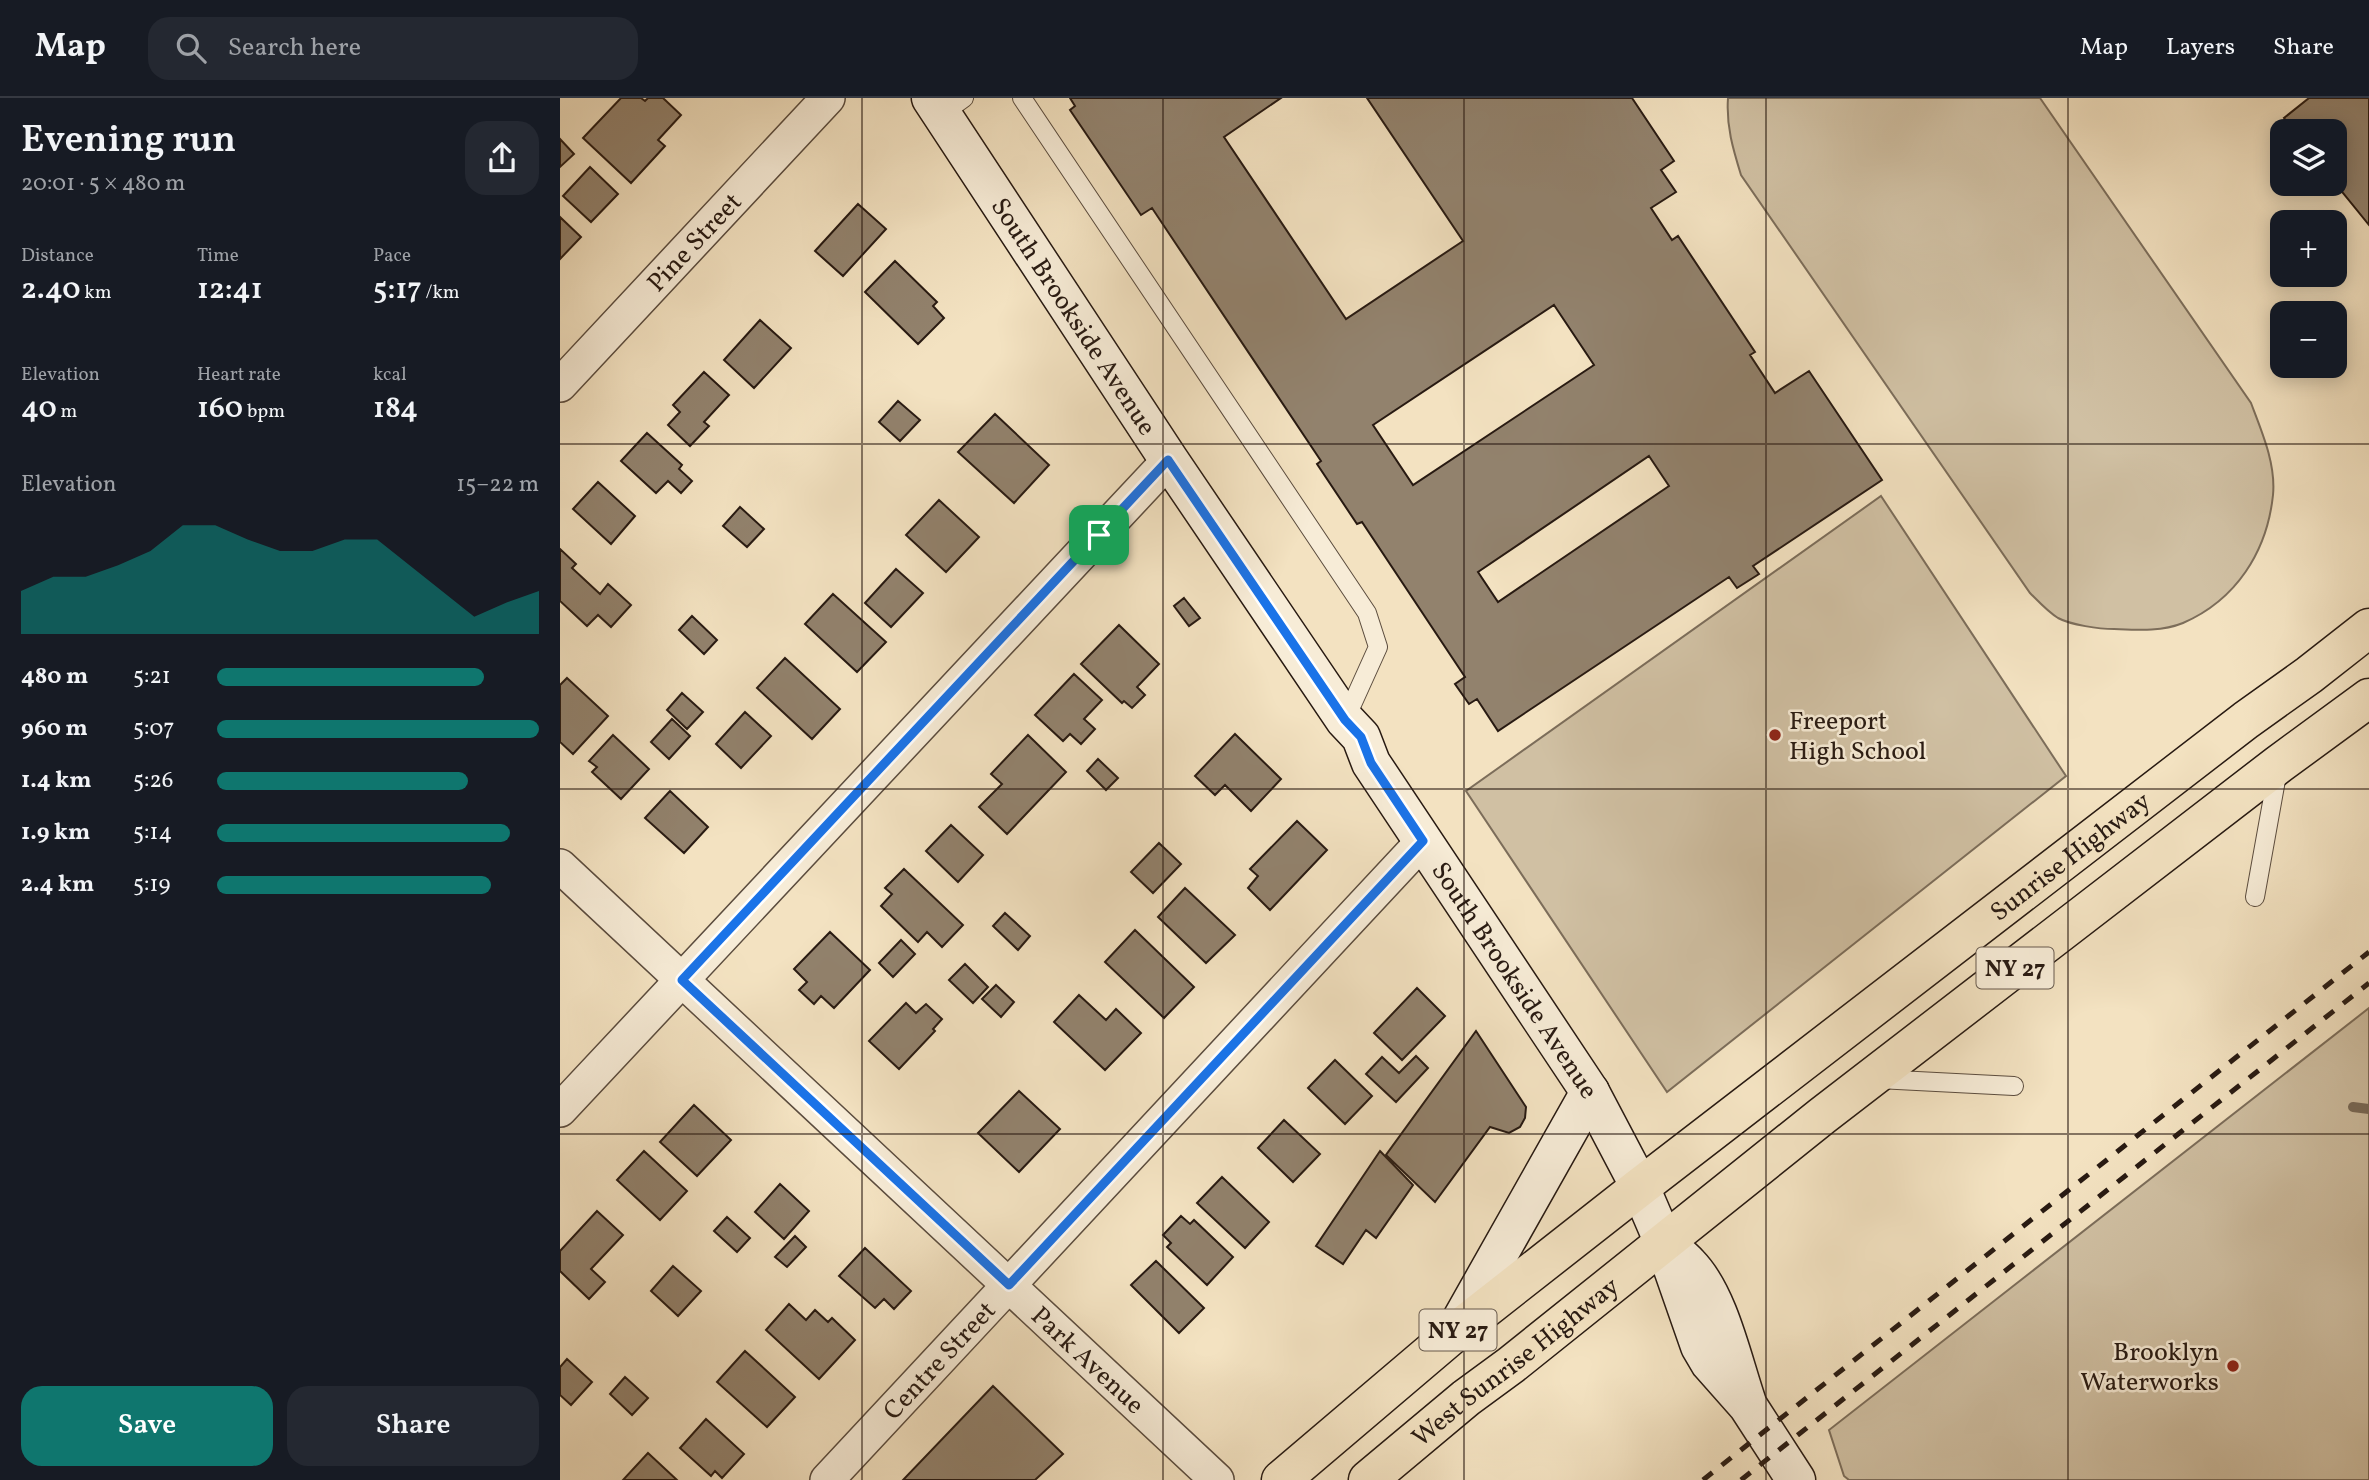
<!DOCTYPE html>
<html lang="en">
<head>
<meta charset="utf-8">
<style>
  :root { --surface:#171b24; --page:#242831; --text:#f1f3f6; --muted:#9ea1a6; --line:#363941; --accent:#0f766e }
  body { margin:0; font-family:Vollkorn,serif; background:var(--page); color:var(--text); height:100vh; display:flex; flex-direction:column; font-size:26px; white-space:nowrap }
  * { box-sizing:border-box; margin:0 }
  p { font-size:23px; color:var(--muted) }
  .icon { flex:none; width:38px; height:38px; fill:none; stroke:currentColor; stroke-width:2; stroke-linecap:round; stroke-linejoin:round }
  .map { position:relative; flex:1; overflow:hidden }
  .drawer { display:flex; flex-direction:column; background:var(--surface); width:560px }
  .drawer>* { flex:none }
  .buttons { position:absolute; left:1710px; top:21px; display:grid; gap:14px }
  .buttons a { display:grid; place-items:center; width:77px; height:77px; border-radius:14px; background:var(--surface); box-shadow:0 4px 18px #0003; font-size:35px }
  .pin { position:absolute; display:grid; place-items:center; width:60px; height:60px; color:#fff; margin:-30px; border-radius:14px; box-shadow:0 4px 10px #0006 }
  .round { display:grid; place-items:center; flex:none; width:74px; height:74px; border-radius:21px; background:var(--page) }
  .summary { display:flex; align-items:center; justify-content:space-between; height:119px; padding:0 21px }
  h1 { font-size:38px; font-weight:600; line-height:52px }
  .figures { display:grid; grid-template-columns:repeat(3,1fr); gap:10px; height:119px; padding:7px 21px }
  .figures div { display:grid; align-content:center }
  .figures b { font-size:30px; font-weight:600 }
  .figures small { font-size:19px; font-weight:400 }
  .figures p { font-size:19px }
  .chart { height:196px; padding:14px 21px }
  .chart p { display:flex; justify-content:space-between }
  .chart svg { width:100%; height:126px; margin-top:7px; fill:var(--accent); opacity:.7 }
  .button { display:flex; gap:14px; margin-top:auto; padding:14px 21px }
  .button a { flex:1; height:80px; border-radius:21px; background:var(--accent); color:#fff; font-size:28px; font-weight:600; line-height:80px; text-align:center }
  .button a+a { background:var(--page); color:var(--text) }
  ul { padding:0 21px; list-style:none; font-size:23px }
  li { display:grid; grid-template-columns:112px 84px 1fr; align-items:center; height:52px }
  li i { height:18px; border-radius:9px; background:var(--accent) }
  header { display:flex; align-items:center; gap:42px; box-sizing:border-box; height:98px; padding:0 35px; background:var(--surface); border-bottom:2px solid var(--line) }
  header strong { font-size:33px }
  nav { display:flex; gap:38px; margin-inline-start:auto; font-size:24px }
  .search { width:490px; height:63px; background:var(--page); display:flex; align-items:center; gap:18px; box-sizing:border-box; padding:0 24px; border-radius:21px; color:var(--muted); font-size:26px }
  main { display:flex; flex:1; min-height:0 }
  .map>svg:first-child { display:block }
  .green { fill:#d0c0a3; stroke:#7c6d5a; stroke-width:2 }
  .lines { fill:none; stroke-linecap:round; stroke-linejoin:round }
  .stream { stroke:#786958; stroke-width:10 }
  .building { fill:#92826d; stroke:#281a12; stroke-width:2; fill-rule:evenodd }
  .service-casing { stroke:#5b4c3e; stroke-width:20 }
  .minor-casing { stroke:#5b4c3e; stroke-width:36 }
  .secondary-casing { stroke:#281a12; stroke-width:41 }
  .trunk-casing { stroke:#281a12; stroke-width:41 }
  .service { stroke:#f7ecd7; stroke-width:18 }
  .minor { stroke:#f7ecd7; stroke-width:33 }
  .secondary { stroke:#f7ecd7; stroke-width:38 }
  .trunk { stroke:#f3e2c1; stroke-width:38 }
  .rail { stroke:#281a12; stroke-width:5; stroke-dasharray:12 12; stroke-linecap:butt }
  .route-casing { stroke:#fff; stroke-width:14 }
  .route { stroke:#1a73e8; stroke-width:9 }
  .grid { fill:none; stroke:#281a12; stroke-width:2; stroke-opacity:0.55 }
  .poi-dot { fill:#8f2418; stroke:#f7ecd7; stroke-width:2.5 }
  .labels { text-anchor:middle; stroke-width:5; stroke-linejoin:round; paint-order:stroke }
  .shield { fill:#f7ecd7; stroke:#66594d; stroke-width:2 }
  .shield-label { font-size:24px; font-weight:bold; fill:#281a12 }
  .street-label { font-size:26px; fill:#281a12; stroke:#f7ecd7 }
  .poi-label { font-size:26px; fill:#281a12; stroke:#f7ecd7; text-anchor:start }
</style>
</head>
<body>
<header>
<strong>Map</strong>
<div class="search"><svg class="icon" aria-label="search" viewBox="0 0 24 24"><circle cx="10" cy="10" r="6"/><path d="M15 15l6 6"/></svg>Search here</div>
<nav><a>Map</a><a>Layers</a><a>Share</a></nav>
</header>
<main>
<section class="drawer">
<div class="summary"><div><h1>Evening run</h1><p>20:01 · 5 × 480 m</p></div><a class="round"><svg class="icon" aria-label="share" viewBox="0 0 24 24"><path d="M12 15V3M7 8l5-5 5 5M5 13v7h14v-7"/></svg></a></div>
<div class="figures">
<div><p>Distance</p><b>2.40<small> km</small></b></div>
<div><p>Time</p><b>12:41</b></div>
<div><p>Pace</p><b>5:17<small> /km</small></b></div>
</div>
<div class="figures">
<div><p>Elevation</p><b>40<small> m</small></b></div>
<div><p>Heart rate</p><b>160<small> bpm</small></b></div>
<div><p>kcal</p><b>184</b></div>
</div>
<div class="chart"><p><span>Elevation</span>15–22 m</p>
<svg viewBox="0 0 160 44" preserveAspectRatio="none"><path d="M0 44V29L10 24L20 24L30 20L40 15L50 6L60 6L70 11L80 15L90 15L100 11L110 11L120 20L130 29L140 38L150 33L160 29V44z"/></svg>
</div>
<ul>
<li><b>480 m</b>5:21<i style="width:83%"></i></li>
<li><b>960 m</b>5:07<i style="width:100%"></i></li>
<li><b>1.4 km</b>5:26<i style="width:78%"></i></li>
<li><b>1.9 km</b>5:14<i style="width:91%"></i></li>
<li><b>2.4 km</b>5:19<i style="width:85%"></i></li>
</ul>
<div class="button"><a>Save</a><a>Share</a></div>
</section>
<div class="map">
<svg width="1809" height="1382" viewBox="0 0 1809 1382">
  <rect width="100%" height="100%" fill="#f3e2c1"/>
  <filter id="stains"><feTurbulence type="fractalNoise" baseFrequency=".00286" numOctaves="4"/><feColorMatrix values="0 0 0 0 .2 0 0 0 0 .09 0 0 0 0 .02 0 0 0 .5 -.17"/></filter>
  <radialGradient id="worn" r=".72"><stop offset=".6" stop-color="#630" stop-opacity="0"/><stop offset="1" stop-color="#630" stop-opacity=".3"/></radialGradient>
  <!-- green -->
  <path class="green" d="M1168 0H1480L1691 305C1702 334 1716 366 1713 397 1707 454 1676 502 1623 525 1601 534 1577 532 1554 531 1539 531 1511 527 1498 520 1488 514 1478 503 1470 495L1181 77C1173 51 1166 28 1168 0Z
    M1321 398 1506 678 1107 994 906 693Z
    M1809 910V1382H1289L1284 1378 1269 1332Z"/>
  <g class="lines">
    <!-- stream -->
    <path class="stream" d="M1793 1009 1809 1011"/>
  </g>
  <!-- building -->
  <path class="building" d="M61 0H81L85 3 88 0H103L121 17 98 42 105 48 71 85 23 40Z
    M510 0H721L664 39 786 221 903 143 807 0H1072L1114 63 1101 72 1116 94 1091 110 1112 142 1118 138 1195 254 1190 257 1215 295 1249 273 1322 382 1193 468 1199 476 1177 490 1169 479 938 633 917 601 909 606 895 586 905 579 802 424 797 426 757 366 761 363 592 110 581 117 510 12 515 8ZM994 207 1034 267 853 387 813 327ZM1089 358 1109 388 938 504 918 474Z
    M1749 0H1809V127L1774 84V33H1734L1724 20Z
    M0 41 14 56 0 69Z
    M30 69 58 96 31 124 3 98Z
    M298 106 326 131 283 178 255 153Z
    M0 119 21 139 0 161Z
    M335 163 377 204 373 208 384 220 358 246 305 194Z
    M200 222 231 250 194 290 164 262Z
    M144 274 169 297 144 324 149 328 130 348 108 327 120 314 113 307Z
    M338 303 360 322 340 343 319 324Z
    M435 316 489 367 454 405 398 354Z
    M87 335 122 367 119 371 132 383 121 395 108 383 96 395 61 363Z
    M38 384 75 418 51 446 13 411Z
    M379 402 419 439 386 474 346 437Z
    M180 409 204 431 187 449 163 428Z
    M0 451 16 466 12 470 40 496 48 486 71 507 51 529 38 517 27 528 0 503Z
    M336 471 363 495 331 529 305 505Z
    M273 496 326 544 297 574 245 526Z
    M624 500 640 520 629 528 614 508Z
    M132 518 157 542 144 556 119 532Z
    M559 527 599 566 577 589 585 597 572 610 564 603 562 605 521 566Z
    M225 560 280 611 252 641 197 590Z
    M514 576 542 602 524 621 535 631 521 646 510 636 503 643 475 617Z
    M7 580 48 618 13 656 0 644V587Z
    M122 595 143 614 127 631 107 612Z
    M185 614 211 638 181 670 156 646Z
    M112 621 130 638 109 661 91 644Z
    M675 636 721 681 691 713 665 687 655 697 635 678Z
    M53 637 89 671 61 701 32 674 37 669 29 663Z
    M468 637 506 674 447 736 419 709 442 686 431 676Z
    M538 661 558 680 546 692 527 673Z
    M110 693 148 729 124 755 85 720Z
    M737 723 767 752 710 812 688 790 698 778 690 771Z
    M391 727 423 757 398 784 366 753Z
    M599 745 621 766 593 795 571 774Z
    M344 771 403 827 382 849 367 834 358 844 321 808 332 796 325 790Z
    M625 790 675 837 646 865 598 819Z
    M445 815 470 838 458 852 433 828Z
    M575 832 634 889 604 920 545 864Z
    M270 834 310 872 274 910 261 898 254 906 239 892 247 884 234 871Z
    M341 842 355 856 333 879 319 865Z
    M405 866 428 889 413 905 389 882Z
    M436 887 454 904 441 919 422 901Z
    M857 890 885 918 842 962 814 935Z
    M519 897 546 922 556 911 581 935 545 972 494 924Z
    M346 905 356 915 366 906 382 921 373 931 375 933 339 971 309 943Z
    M916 933 966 1009 965 1020 960 1029 949 1035 930 1029 875 1104 826 1057Z
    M856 958 868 970 836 1004 806 976 822 959 839 975Z
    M775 962 812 998 785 1026 748 990Z
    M459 993 500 1031 459 1074 418 1035Z
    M134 1007 171 1042 137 1078 100 1044Z
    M724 1022 760 1056 733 1084 698 1050Z
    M84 1053 127 1093 100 1122 57 1082Z
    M820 1053 853 1087 816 1140 806 1132 783 1166 756 1148Z
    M662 1079 709 1124 685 1150 637 1105Z
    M220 1086 249 1113 224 1141 195 1114Z
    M37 1113 63 1137 31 1171 45 1184 29 1201 0 1173V1153Z
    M621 1118 630 1126 634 1122 673 1159 647 1187 607 1149 611 1145 603 1137Z
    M167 1119 190 1140 177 1154 154 1133Z
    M235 1138 246 1149 227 1169 215 1159Z
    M305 1150 351 1193 334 1211 324 1201 315 1210 279 1178Z
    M596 1163 644 1210 619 1235 571 1187Z
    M113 1168 141 1193 118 1218 91 1193Z
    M229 1206 246 1222 255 1212 268 1224 272 1220 295 1242 259 1281 206 1232Z
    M185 1253 235 1299 207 1329 157 1284Z
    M7 1261 32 1284 11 1307 0 1297V1269Z
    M65 1279 88 1300 72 1317 50 1296Z
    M433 1288 503 1356 475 1382H343Z
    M146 1321 184 1356 162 1380 155 1373 151 1378 120 1350Z
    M88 1355 117 1382H63Z"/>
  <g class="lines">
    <defs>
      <path id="service" d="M462 0 807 515 818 549 785 622
        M382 16 404 0
        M1695 799 1718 671
        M1318 981 1454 988"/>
      <g id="minor">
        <path id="s1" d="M0 287 268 0"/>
        <path id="s2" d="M0 768 657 1382"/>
        <path d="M0 1012 609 362"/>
        <path id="s3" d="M267 1382 863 743"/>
      </g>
      <g id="secondary">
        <path id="s4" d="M371 0 609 362 785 622 801 639 811 665 1030 994 1080 1089 1104 1145"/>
        <path d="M894 1235 1030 994"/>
        <path d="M1188 1308C1173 1266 1160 1199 1129 1167 1122 1159 1112 1152 1104 1145L1140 1248 1150 1265 1188 1308 1236 1382"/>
      </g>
      <g id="trunk">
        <path id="s5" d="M721 1382 894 1235 1080 1089 1686 622 1749 577 1809 530"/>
        <path id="s6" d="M808 1382 906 1300 951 1267 1262 1018 1719 666 1809 600"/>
      </g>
    </defs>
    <!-- service casing -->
    <use href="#service" class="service-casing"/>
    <!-- minor casing -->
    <use href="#minor" class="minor-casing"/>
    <!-- secondary casing -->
    <use href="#secondary" class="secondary-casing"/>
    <!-- trunk casing -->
    <use href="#trunk" class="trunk-casing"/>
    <!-- service -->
    <use href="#service" class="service"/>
    <!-- minor -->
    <use href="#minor" class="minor"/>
    <!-- secondary -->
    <use href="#secondary" class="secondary"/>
    <!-- trunk -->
    <use href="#trunk" class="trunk"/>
    <!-- rail -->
    <path class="rail" d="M1143 1382 1809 854
      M1181 1382 1809 885"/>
  </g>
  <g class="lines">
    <defs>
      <path id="route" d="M608 362 785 622 801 639 811 665 863 743 449 1187 122 882Z"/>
    </defs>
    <!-- route casing -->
    <use href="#route" class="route-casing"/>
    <!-- route -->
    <use href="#route" class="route"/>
  </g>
  <!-- grid -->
  <path class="grid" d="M302 0V1382M603 0V1382M904 0V1382M1206 0V1382M1508 0V1382M0 346H1809M0 691H1809M0 1036H1809"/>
  <!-- markers -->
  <g class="poi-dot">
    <circle cx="1215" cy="637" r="7"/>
    <circle cx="1673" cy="1268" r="7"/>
  </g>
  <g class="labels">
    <!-- shield labels -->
    <g class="shield">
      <rect x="1416.5" y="849.5" width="77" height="41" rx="5"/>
      <rect x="859.5" y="1211.5" width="77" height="41" rx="5"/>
    </g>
    <g class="shield-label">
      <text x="1455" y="878">NY 27</text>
      <text x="898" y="1240">NY 27</text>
    </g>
    <!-- street labels -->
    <g class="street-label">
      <text dy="9" stroke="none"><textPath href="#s1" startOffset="196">Pine Street</textPath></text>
      <text dy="9" stroke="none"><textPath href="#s4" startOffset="261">South Brookside Avenue</textPath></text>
      <text dy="9" stroke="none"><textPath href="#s5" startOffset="1006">Sunrise Highway</textPath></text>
      <text dy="9" stroke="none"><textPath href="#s4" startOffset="1059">South Brookside Avenue</textPath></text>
      <text dy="9" stroke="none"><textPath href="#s2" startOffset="723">Park Avenue</textPath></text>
      <text dy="9" stroke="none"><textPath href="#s3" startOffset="164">Centre Street</textPath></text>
      <text dy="9" stroke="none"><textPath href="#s6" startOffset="189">West Sunrise Highway</textPath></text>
    </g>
    <!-- poi labels -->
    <g class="poi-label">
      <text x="1229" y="631">Freeport<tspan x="1229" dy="30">High School</tspan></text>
      <text x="1659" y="1262" text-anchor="end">Brooklyn<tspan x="1659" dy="30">Waterworks</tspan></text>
    </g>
  </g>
  <rect width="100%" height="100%" filter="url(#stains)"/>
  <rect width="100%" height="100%" fill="url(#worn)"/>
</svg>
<div class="buttons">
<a><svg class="icon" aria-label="layers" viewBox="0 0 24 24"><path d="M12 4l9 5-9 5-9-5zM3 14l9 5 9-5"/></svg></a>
<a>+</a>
<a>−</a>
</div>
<div class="pin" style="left:539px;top:437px;background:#1e9e55"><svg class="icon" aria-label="arrive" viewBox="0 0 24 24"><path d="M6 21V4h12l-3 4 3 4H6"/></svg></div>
</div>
</main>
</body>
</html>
